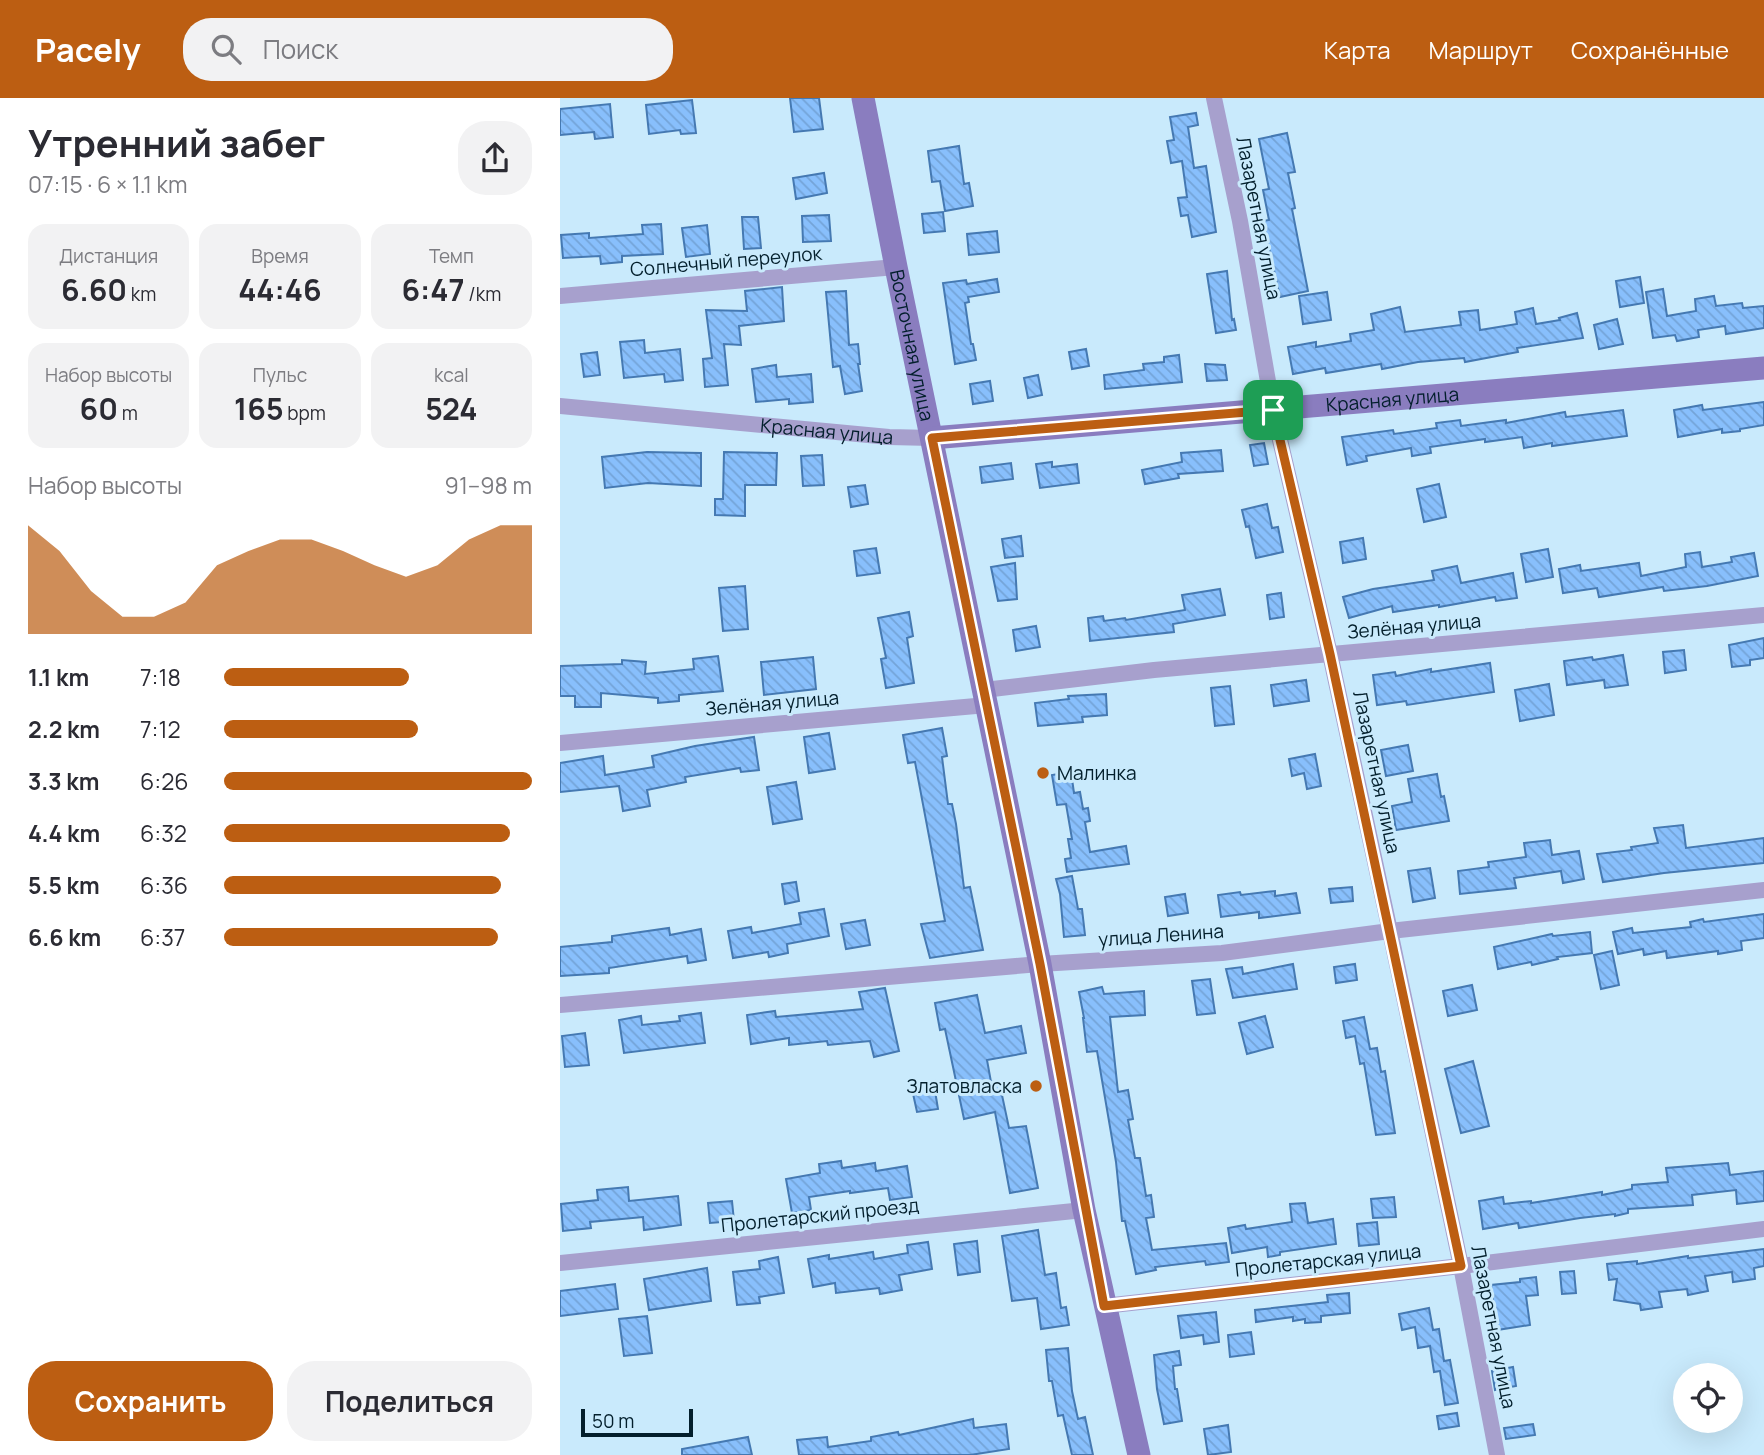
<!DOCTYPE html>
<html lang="ru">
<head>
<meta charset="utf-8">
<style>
  :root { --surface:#fff; --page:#f2f2f3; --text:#2b2b33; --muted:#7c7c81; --accent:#bc5e12 }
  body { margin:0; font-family:Manrope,sans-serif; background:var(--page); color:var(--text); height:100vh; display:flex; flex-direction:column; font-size:26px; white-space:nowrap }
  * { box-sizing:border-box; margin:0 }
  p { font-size:23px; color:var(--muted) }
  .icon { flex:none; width:38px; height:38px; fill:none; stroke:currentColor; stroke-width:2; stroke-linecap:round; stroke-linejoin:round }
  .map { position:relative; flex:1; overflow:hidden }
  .panel { display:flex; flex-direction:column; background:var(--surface); width:560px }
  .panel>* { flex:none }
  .tools { position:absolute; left:1113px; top:1265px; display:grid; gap:14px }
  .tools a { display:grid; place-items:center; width:70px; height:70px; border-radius:50%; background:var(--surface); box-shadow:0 7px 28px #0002; font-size:35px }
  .scale { position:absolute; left:21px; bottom:18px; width:112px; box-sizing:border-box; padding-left:7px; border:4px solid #031f2c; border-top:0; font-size:19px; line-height:24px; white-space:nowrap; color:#031f2c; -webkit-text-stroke:5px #c9eafc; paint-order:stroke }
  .pin { position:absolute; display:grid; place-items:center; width:60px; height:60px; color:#fff; margin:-30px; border-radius:14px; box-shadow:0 4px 10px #0006 }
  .round { display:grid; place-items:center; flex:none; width:74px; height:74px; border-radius:28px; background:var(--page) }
  .head { display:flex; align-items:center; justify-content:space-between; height:119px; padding:0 28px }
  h1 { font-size:38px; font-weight:700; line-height:52px }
  .stats { display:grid; grid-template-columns:repeat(3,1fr); gap:10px; height:119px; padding:7px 28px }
  .stats div { display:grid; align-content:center; border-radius:18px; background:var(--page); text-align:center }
  .stats b { font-size:30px; font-weight:700 }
  .stats small { font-size:19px; font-weight:400 }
  .stats p { font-size:19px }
  .chart { height:196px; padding:14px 28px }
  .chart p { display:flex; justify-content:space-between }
  .chart svg { width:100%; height:126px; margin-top:7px; fill:var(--accent); opacity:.7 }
  .action { display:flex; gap:14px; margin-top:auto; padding:14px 28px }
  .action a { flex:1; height:80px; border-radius:28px; background:var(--accent); color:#fff; font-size:28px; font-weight:700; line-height:80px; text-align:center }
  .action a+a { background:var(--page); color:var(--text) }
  ul { padding:0 28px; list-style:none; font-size:23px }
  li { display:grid; grid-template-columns:112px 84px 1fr; align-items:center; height:52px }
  li i { height:18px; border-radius:9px; background:var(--accent) }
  header { display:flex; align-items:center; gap:42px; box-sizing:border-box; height:98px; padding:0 35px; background:var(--accent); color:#fff }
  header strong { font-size:33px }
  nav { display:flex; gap:38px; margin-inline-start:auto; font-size:24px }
  .search { width:490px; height:63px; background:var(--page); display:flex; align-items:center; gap:18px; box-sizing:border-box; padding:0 24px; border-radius:28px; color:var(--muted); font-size:26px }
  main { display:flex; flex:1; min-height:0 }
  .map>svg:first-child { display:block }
  .building { fill:url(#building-back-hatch); stroke:#4579b2; stroke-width:2 }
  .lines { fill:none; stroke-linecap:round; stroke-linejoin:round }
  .street { stroke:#a7a0cd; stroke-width:16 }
  .secondary { stroke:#8a7dbf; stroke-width:23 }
  .route-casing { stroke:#fff; stroke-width:14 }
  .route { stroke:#bc5e12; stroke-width:9 }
  .poi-dot { fill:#bc5e12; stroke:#c9eafc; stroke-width:2.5 }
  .labels { text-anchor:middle; stroke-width:6; stroke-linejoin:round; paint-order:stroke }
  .street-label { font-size:19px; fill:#031f2c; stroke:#c9eafc }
  .poi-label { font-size:19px; fill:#031f2c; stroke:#c9eafc; text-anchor:start }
</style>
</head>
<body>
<header>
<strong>Pacely</strong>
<div class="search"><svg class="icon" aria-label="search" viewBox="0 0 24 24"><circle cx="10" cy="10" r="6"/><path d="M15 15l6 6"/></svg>Поиск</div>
<nav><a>Карта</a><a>Маршрут</a><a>Сохранённые</a></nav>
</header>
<main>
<section class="panel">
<div class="head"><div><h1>Утренний забег</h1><p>07:15 · 6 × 1.1 km</p></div><a class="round"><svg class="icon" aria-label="share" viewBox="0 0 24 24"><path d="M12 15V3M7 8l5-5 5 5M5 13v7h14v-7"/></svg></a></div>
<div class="stats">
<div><p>Дистанция</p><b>6.60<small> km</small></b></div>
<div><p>Время</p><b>44:46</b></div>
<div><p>Темп</p><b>6:47<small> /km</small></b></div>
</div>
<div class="stats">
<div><p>Набор высоты</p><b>60<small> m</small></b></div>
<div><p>Пульс</p><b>165<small> bpm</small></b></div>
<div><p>kcal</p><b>524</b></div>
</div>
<div class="chart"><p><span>Набор высоты</span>91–98 m</p>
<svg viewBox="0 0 160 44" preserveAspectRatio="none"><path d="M0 44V6L10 15L20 29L30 38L40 38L50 33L60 20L70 15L80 11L90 11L100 15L110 20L120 24L130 20L140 11L150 6L160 6V44z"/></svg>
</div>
<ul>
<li><b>1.1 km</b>7:18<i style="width:60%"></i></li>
<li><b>2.2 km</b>7:12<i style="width:63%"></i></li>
<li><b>3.3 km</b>6:26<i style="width:100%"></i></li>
<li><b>4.4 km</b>6:32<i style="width:93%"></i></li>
<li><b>5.5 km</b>6:36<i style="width:90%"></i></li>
<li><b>6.6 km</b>6:37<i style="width:89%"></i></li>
</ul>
<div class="action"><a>Сохранить</a><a>Поделиться</a></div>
</section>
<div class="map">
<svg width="1204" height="1357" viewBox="0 0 1204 1357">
  <defs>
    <pattern id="building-back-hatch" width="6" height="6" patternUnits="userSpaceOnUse" patternTransform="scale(1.75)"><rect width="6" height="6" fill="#88bffc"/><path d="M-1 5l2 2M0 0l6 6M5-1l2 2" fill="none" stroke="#74a4d8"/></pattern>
  </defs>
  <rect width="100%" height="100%" fill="#c9eafc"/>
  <!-- building -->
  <path class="building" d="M230 0H259L263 31 234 34Z
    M132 2 136 35 121 36 120 32 89 36 86 7Z
    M50 6 53 39 35 41 34 34 0 37V11Z
    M636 15 638 27 628 29 634 70 646 68 656 134 632 139 628 117 621 118 618 100 627 99 622 63 611 65 607 43 614 42 610 19Z
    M727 35 735 74 728 75 735 110 732 111 748 193 720 199 703 123 709 122 703 92 709 91 699 41Z
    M399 48 404 86 409 85 413 108 385 113 380 83 372 84 368 53Z
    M264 75 267 95 236 101 233 80Z
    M383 114 385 133 364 135 362 116Z
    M269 117 271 143 243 144 242 118Z
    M182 119H198L201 150 184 151Z
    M101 126 103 156 62 158V164L41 166 40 158 3 160 1 137 29 135V140L83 136 82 127Z
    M147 127 150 156 126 159 122 130Z
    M437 133 439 154 409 157 407 136Z
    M667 173 672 222 674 221 676 232 656 235 647 176Z
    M1080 179 1084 205 1060 209 1056 183Z
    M437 181 439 194 408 199 409 204 405 205 411 246H413L416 262 395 266 383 185 406 182 407 186Z
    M222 189 224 223 179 228 181 247 164 246 168 287 145 289 143 261 152 260 146 212 187 213 185 193Z
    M1103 191 1107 218 1136 213 1135 201 1154 198 1156 208 1182 205 1183 210 1204 208V230L1166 236 1165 228 1138 232 1139 239 1117 243 1115 237 1093 240 1086 194Z
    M286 193 289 247 298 246 300 266H298L302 293 285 296 280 268 273 269 266 194Z
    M767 194 771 222 743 226 739 198Z
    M840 209 845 234 901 227 899 214 918 212 920 232 957 226 955 214 973 210 976 226 1000 222 999 220 1017 215 1023 240 957 250 958 254 905 264 904 260 858 264 822 271 821 266 766 275 765 270 733 276 728 249 756 244V249L791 243 790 236 814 232 811 216Z
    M1057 221 1063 246 1039 251 1034 227Z
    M84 242 85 255 120 251 123 282 105 284 104 276 64 280 60 244Z
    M526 251 529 268 512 271 509 254Z
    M37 254 40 277 24 279 21 256Z
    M619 257 622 284 545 291 544 277 584 272 583 266 604 264V259Z
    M645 266 665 267 667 282 647 283Z
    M216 267 217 279 251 276 253 304 229 306V301L196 304 192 271Z
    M478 277 482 297 468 300 464 280Z
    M430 283 433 303 413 306 410 286Z
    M1204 304V327L1180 331V333L1162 335V331L1118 339 1114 312 1142 307 1143 312Z
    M1063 312 1067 338 992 348V345L964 350 962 339 925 344V341L870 349 871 355 852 358 851 350 806 358 807 363 787 367 782 339 833 332 834 336 877 330 876 325 900 322 901 328 946 322V325L1005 314 1006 319Z
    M704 345 708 366 694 368 690 347Z
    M661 352 663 373 618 376 619 380 585 386 582 372 622 364 621 355Z
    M87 354 141 355V388L88 385 45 390 42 359Z
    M164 354 217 355 216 387H185V418L155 417V401H163Z
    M262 357 264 387 243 388 241 358Z
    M492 364V369L517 366 519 385 480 390 476 366Z
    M451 365 453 381 422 385 420 369Z
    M879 386 886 419 864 424 857 391Z
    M305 387 308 406 291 409 288 389Z
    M707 406 712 430 718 429 723 454 696 460 689 428 686 429 682 412Z
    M461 438 463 458 445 460 442 441Z
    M803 440 806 461 783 465 780 444Z
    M316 450 320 475 297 478 294 453Z
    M988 451 993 479 966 484 961 456Z
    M1140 454 1142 469 1172 464 1171 459 1194 455 1198 478 1147 488 1104 493 1103 489 1039 499 1037 490 1003 495 999 471 1020 467 1021 473 1079 465 1081 478 1126 469 1125 456Z
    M455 465 457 501 438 503 431 469Z
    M897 468 901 485 953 475 957 500 936 503 935 499 879 509V507L833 514 832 508 789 520 783 499 813 491 874 482 872 473Z
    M185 488 188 531 163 533 159 490Z
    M660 491 665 517 613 526 614 534 530 543 528 520 543 518 544 523 565 520 566 522 625 512 622 497Z
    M721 495 724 519 710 521 707 497Z
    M349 514 353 538 347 540 354 585 326 590 321 561 326 560 318 520Z
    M476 528 480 549 456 553 453 532Z
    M1204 540V560L1190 562V567L1172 569 1169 547Z
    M1124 552 1126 572 1105 575 1103 554Z
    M1063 557 1068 587 1045 590 1044 582 1007 587 1004 563 1032 559 1033 562Z
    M158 558 163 593 119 597V603L98 605V600L41 595V609H15V598H0V568L62 566V562L86 564 85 576 134 571 133 561Z
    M253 559 256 591 204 597 201 564Z
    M930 565 934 594 847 607 846 603 817 607 813 577 835 574 836 578 871 571V574Z
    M746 582 749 603 714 608 711 587Z
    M989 586 994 617 960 623 955 592Z
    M670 588 674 626 655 628 651 590Z
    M546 596 547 617 522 619 523 624 478 628 475 605 509 601 508 598Z
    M382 630 387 658 382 659 388 706H392L396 726 404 790 410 789 423 852 370 860 361 826 385 823 355 664 348 665 343 637Z
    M269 635 275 671 249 675 244 639Z
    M194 639 199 672 181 674 180 670 125 679 126 684 87 692 90 708 63 713 59 688 0 694V665L43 658 45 677 94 669 92 658 135 648Z
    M848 647 853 673 826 678 821 652Z
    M755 656 761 688 747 691 744 675 732 678 729 661Z
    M511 674 514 695 520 694 523 711 528 710 530 723 525 724 530 754 566 748 569 766 507 774 505 761 511 760 508 741H512L506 706 497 707 492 677Z
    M877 676 881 699 884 698 889 723 836 732 832 708 852 704 848 681Z
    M236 684 242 721 213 726 207 689Z
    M1123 727 1126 750 1204 740V765L1104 775 1043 784 1037 756 1072 752 1071 749 1098 745 1094 730Z
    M990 742 992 757 1019 753 1024 781 1003 785 1001 773 954 780 956 790 900 796 898 773 929 769 928 764 966 759 964 745Z
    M870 770 875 800 853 804 848 773Z
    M512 778 518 811H522L525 837 504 839 500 796 496 781Z
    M236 784 239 803 225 806 222 786Z
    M792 789 793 803 771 805 769 791Z
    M715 793V798L736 795 740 815 699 820V814L661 819 658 797 680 794 681 797Z
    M625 796 628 815 608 818 605 799Z
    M264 811 269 838 227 846 228 855 209 859 208 854 173 860 168 833 191 829 192 835 241 826 239 815Z
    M1204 816V840L1181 843 1182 852 1158 856V853L1107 860 1106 853 1084 857 1083 851 1058 856 1053 834 1072 830 1073 835 1131 829 1130 824 1143 821 1144 824Z
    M305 822 310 847 286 851 281 826Z
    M109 830 110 837 141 831 146 862 128 865 127 858 49 870V875L0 878V849L52 844V838Z
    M1030 834 1032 855 997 859 998 861 972 867 971 864 938 871 934 849 992 836 993 838Z
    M1052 853 1059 887 1041 891 1034 857Z
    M733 866 737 891 673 900 666 871 682 869 683 876Z
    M795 866 797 882 776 885 774 869Z
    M650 881 655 915 637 917 632 883Z
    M912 887 917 912 888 918 883 893Z
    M542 889 544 896 584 893 585 917 550 919 558 994 568 992 573 1021 568 1022 575 1060H580L586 1098 591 1097 594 1119 586 1120 592 1152 666 1145 669 1164 646 1167 645 1163 595 1169 596 1172 576 1176 565 1123H562L556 1064 537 953 527 954 523 920H524L519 894Z
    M325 890 339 953 314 959 310 943 268 947 267 943 229 947V940L191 946 187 917 215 913 216 919 303 911 299 894Z
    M417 897 425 935 461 928 466 955 427 962 431 984 439 983 449 1030 466 1028 478 1090 450 1095 435 1014 404 1021 385 931 380 932 375 905Z
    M141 915 145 945 64 955 59 922 81 918 82 927 120 923 119 918Z
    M705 918 713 949 687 956 679 925Z
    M804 919 810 951 817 950 821 974 825 973 835 1035 816 1037 804 965 800 966 795 938 786 940 783 923Z
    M25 935 29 967 5 969 2 938Z
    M913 963 929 1028 901 1035 885 971Z
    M374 987 378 1011 357 1014 352 991Z
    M281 1063 282 1070 315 1065 316 1073 347 1068 352 1099 330 1102 328 1090 290 1095V1093L249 1099 251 1112 232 1115 226 1081 260 1075 259 1066Z
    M1168 1065 1170 1077 1204 1073V1103L1177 1106 1176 1092 1132 1097 1133 1107 1068 1111V1115L1055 1118V1116L1020 1120 959 1130 958 1125 923 1131 919 1103 943 1099 944 1106 971 1103V1105L1042 1094V1097L1072 1091V1087L1108 1084 1106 1070Z
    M68 1089 69 1103 118 1098 121 1127 84 1132 83 1119 30 1124 31 1130 3 1133 1 1106 38 1102 37 1092Z
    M834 1099 836 1119 813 1120 811 1101Z
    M172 1103 174 1123 150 1125 148 1105Z
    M745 1105 748 1125 773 1121 776 1146 720 1154V1157L708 1159 707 1149 672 1155 668 1130 685 1127 686 1131 732 1124 730 1106Z
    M817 1124 819 1146 799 1148 797 1126Z
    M478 1132 485 1177 496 1175 501 1210 506 1209 509 1227 481 1231 477 1200 452 1203 442 1138Z
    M417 1143 420 1174 398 1177 394 1146Z
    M368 1144 372 1171 339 1177 342 1192 320 1196 319 1190 276 1195 275 1185 253 1189 248 1161 269 1157V1161L313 1154 314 1161 348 1155 347 1147Z
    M1204 1151V1168L1194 1170 1195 1181 1173 1184 1172 1174 1145 1178 1148 1193 1128 1197 1127 1191 1099 1194 1102 1209 1081 1212 1080 1206 1054 1202 1057 1181 1049 1182 1047 1166 1077 1163V1166L1128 1158V1160Z
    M218 1159 224 1195 199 1199 200 1205 177 1207 173 1174 200 1171 199 1163Z
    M147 1170 151 1203 89 1212 84 1181Z
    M1014 1173 1016 1195 1002 1196 1000 1174Z
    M976 1179 978 1197 966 1198 970 1227 937 1232 931 1187 960 1184V1181Z
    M55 1186 58 1211 0 1218V1193Z
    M789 1195 790 1215 761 1218V1224L745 1225V1221L733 1223V1219L696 1224 695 1212 768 1204 767 1197Z
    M869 1210 873 1232 879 1231 884 1263 890 1262 898 1305 885 1307 880 1273 874 1274 870 1248 858 1250 855 1229 842 1232 839 1216Z
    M656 1214 659 1244 644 1246 643 1237 621 1240 618 1218Z
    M87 1218 92 1255 64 1258 59 1221Z
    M691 1234 694 1256 670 1259 668 1237Z
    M508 1250 512 1293 518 1321 525 1319 533 1357H512L503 1317 498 1318 492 1283H489L486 1252Z
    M619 1253 621 1267 613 1268 615 1291H617L622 1323 604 1326 597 1291 594 1257Z
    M953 1269 956 1288 935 1292 932 1273Z
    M897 1315 899 1328 879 1331 877 1318Z
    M413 1321 414 1330 446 1326 449 1351 410 1357H239L237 1342 267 1339 268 1349 311 1343V1339L338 1334 339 1337Z
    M973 1326 975 1337 946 1341 944 1330Z
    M668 1327 671 1354 648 1357 644 1331Z
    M188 1339 192 1357H122V1351Z"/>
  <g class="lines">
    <!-- street -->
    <g class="street">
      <path d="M654 0 680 123 713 312 770 556 830 833 901 1168 937 1357"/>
      <path d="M0 198 336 169"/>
      <path id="s1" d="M0 308 329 339 372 340"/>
      <path d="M424 592 594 572 1204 517"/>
      <path d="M0 645 427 607"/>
      <path d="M0 907 480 866 662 855 830 833 1204 792"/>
      <path d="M0 1165 524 1112"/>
      <path d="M544 1208 901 1168 1204 1131"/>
    </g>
    <!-- secondary -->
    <g class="secondary">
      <path id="s2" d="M303 0 336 169 480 866 524 1112 579 1357"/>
      <path id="s3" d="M372 340 1204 270"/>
    </g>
  </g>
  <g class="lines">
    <defs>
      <path id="route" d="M713 312 770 556 901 1168 544 1208 480 866 372 340Z"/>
    </defs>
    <!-- route casing -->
    <use href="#route" class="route-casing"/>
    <!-- route -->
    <use href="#route" class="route"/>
  </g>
  <!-- markers -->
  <g class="poi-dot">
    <circle cx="483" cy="675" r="7"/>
    <circle cx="476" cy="988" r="7"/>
  </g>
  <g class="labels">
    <!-- street labels -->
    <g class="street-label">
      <text transform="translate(699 120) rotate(79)" y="7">Лазаретная улица</text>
      <text transform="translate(166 163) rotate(-5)" y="7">Солнечный переулок</text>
      <text dy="7" stroke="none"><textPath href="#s2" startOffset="252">Восточная улица</textPath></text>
      <text dy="7" stroke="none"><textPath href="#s3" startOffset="462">Красная улица</textPath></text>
      <text dy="7" stroke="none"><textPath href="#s1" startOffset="268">Красная улица</textPath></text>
      <text transform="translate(854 528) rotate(-5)" y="7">Зелёная улица</text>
      <text transform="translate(212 605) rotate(-5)" y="7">Зелёная улица</text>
      <text transform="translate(817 674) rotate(78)" y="7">Лазаретная улица</text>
      <text transform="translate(601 837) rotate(-4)" y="7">улица Ленина</text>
      <text transform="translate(260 1117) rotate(-6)" y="7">Пролетарский проезд</text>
      <text transform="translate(768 1162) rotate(-6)" y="7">Пролетарская улица</text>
      <text transform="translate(934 1229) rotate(79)" y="7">Лазаретная улица</text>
    </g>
    <!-- poi labels -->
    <g class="poi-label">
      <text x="497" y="682">Малинка</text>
      <text x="462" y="995" text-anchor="end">Златовласка</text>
    </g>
  </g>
</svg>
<div class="tools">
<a><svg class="icon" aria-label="locate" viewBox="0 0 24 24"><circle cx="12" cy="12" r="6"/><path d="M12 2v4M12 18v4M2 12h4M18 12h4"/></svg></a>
</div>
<div class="scale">50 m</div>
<div class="pin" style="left:713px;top:312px;background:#1e9e55"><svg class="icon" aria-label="arrive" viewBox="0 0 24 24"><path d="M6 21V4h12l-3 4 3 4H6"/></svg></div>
</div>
</main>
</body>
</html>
